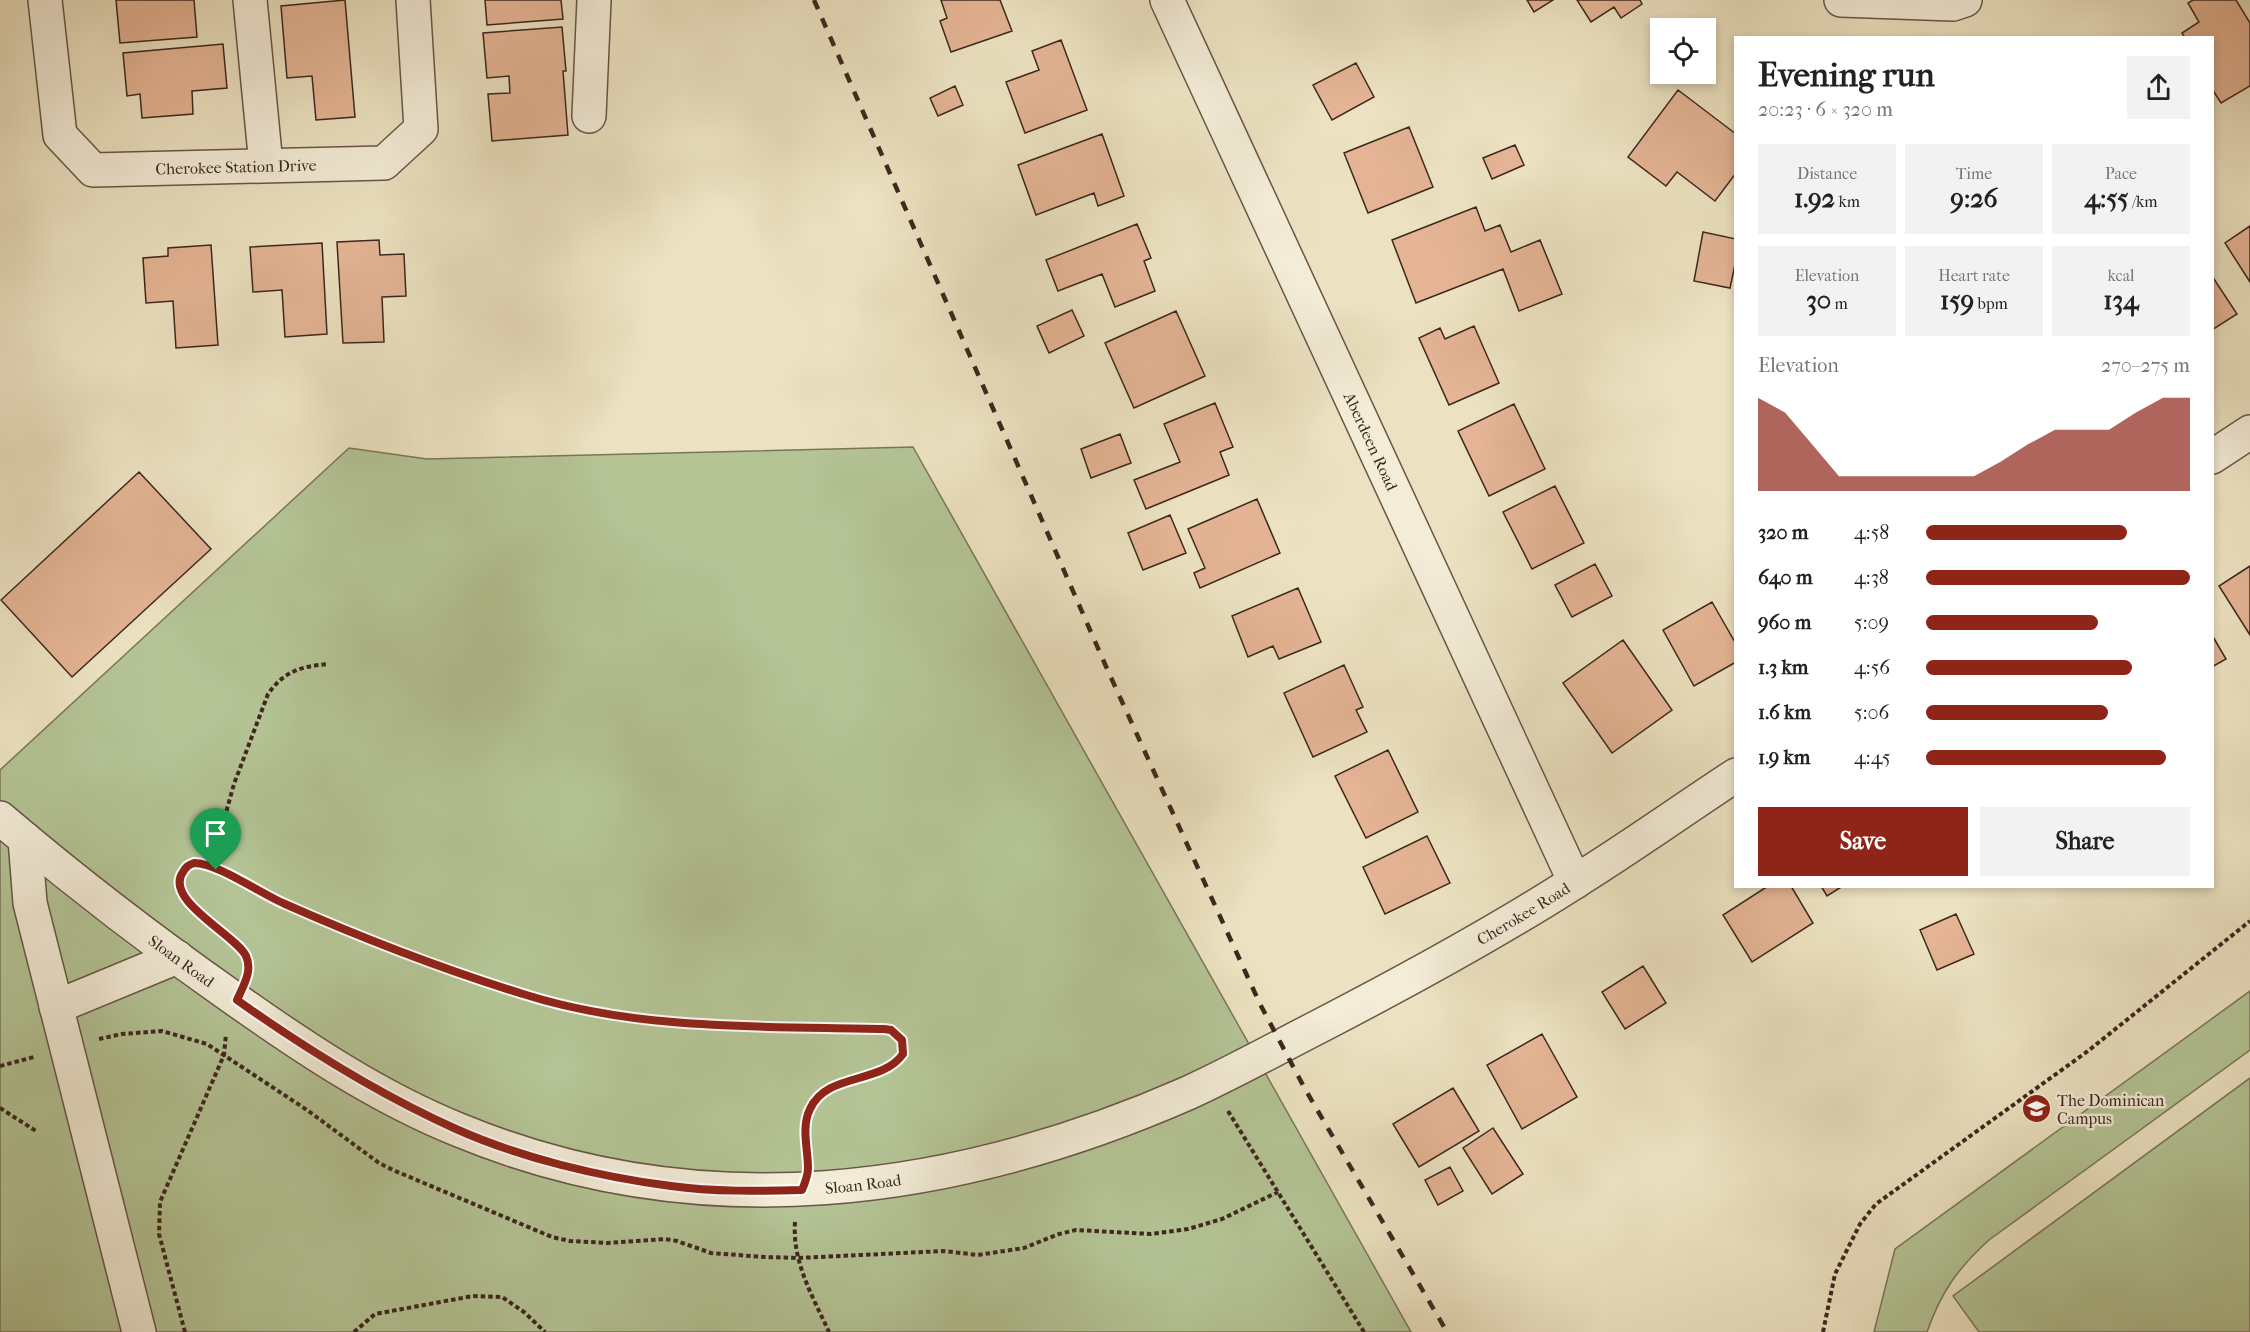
<!DOCTYPE html>
<html lang="en">
<head>
<meta charset="utf-8">
<style>
  :root { --surface:#fff; --page:#f2f2f2; --text:#222; --muted:#767676; --accent:#8f2418 }
  body { margin:0; font-family:"IM FELL French Canon",serif; background:var(--page); color:var(--text); height:100vh; display:flex; flex-direction:column; font-size:22px; white-space:nowrap }
  * { box-sizing:border-box; margin:0 }
  p { font-size:20px; color:var(--muted) }
  .icon { flex:none; width:33px; height:33px; fill:none; stroke:currentColor; stroke-width:2; stroke-linecap:round; stroke-linejoin:round }
  .map { position:relative; flex:1; overflow:hidden }
  .sheet { position:absolute; left:1734px; top:36px; width:480px; height:852px; display:flex; flex-direction:column; background:var(--surface); border-radius:0px; box-shadow:0 3px 9px #0003 }
  .sheet>* { flex:none }
  .controls { position:absolute; left:1650px; top:18px; display:grid; gap:12px }
  .controls a { display:grid; place-items:center; width:66px; height:66px; border-radius:0px; background:var(--surface); box-shadow:0 3px 9px #0003; font-size:30px }
  .pin { position:absolute; display:grid; place-items:center; width:51px; height:51px; color:#fff; margin:-62px -26px; border-radius:50% 50% 50% 0; rotate:-45deg; box-shadow:0 0 6px #0007 }
  .pin .icon { rotate:45deg }
  .round { display:grid; place-items:center; flex:none; width:63px; height:63px; border-radius:0px; background:var(--page) }
  .headline { display:flex; align-items:center; justify-content:space-between; height:102px; padding:0 24px }
  h1 { font-size:33px; font-weight:700; line-height:45px }
  .metrics { display:grid; grid-template-columns:repeat(3,1fr); gap:9px; height:102px; padding:6px 24px }
  .metrics div { display:grid; align-content:center; border-radius:0px; background:var(--page); text-align:center }
  .metrics b { font-size:26px; font-weight:700 }
  .metrics small { font-size:16px; font-weight:400 }
  .metrics p { font-size:16px }
  .chart { height:168px; padding:12px 24px }
  .chart p { display:flex; justify-content:space-between }
  .chart svg { width:100%; height:108px; margin-top:6px; fill:var(--accent); opacity:.7 }
  .action { display:flex; gap:12px; margin-top:auto; padding:12px 24px }
  .action a { flex:1; height:69px; border-radius:0px; background:var(--accent); color:#fff; font-size:24px; font-weight:700; line-height:69px; text-align:center }
  .action a+a { background:var(--page); color:var(--text) }
  ul { padding:0 24px; list-style:none; font-size:20px }
  li { display:grid; grid-template-columns:96px 72px 1fr; align-items:center; height:45px }
  li i { height:15px; border-radius:8px; background:var(--accent) }
  .map>svg:first-child { display:block }
  .green { fill:#b4c495; stroke:#78765a; stroke-width:1.5 }
  .building { fill:#e4b494; stroke:#3c271e; stroke-width:1.5 }
  .lines { fill:none; stroke-linecap:round; stroke-linejoin:round }
  .minor-casing { stroke:#685647; stroke-width:36 }
  .path { stroke:#3c271e; stroke-width:4; stroke-dasharray:4.5 3; stroke-linecap:butt }
  .minor { stroke:#f3ecd7; stroke-width:33 }
  .rail { stroke:#3c271e; stroke-width:4.5; stroke-dasharray:10 10; stroke-linecap:butt }
  .route-casing { stroke:#fff; stroke-width:12 }
  .route { stroke:#8f2418; stroke-width:8 }
  .labels { text-anchor:middle; stroke-width:5; stroke-linejoin:round; paint-order:stroke }
  .street-label { font-size:16px; fill:#3c271e; stroke:#f3ecd7 }
  .poi-label { font-size:16px; fill:#3c271e; stroke:#f3ecd7; text-anchor:start }
</style>
</head>
<body>
<div class="map">
<svg width="2250" height="1332" viewBox="0 0 2250 1332">
  <rect width="100%" height="100%" fill="#ece2c1"/>
  <filter id="stains"><feTurbulence type="fractalNoise" baseFrequency=".00333" numOctaves="4"/><feColorMatrix values="0 0 0 0 .2 0 0 0 0 .09 0 0 0 0 .02 0 0 0 .5 -.17"/></filter>
  <radialGradient id="worn" r=".72"><stop offset=".6" stop-color="#630" stop-opacity="0"/><stop offset="1" stop-color="#630" stop-opacity=".3"/></radialGradient>
  <!-- green -->
  <path class="green" d="M913 447 1411 1332H0V770L349 448 427 459Z
    M2250 991V1050L1989 1240C1958 1268 1941 1292 1927 1332H1874L1895 1249Z
    M2250 1078V1332H1979L1953 1296Z"/>
  <!-- building -->
  <path class="building" d="M116 0H194L197 37 120 43Z
    M345 0 355 117 316 120 312 76 287 78 281 6Z
    M485 0H561L563 19 487 25Z
    M941 0H1000L1012 31 951 52 940 21 947 18Z
    M1527 0H1553L1534 12Z
    M1577 0H1640L1642 4 1621 18 1614 7 1591 22Z
    M2193 0H2236L2250 23V86L2221 103 2212 89V38H2185L2182 33 2199 22 2188 3Z
    M562 27 566 71H563L568 135 492 141 488 94 510 93 509 76 487 78 483 33Z
    M1061 40 1087 110 1025 133 1006 82 1039 70 1032 51Z
    M223 44 227 88 192 91 193 114 142 118 140 94 127 96 123 53Z
    M1356 63 1374 97 1332 120 1313 85Z
    M955 86 963 105 938 116 930 98Z
    M1678 90 1736 134V173L1715 201 1677 172 1666 186 1628 157Z
    M1409 127 1433 187 1368 213 1344 153Z
    M1102 134 1124 196 1098 206 1094 193 1036 215 1018 165Z
    M1515 145 1524 165 1492 179 1483 158Z
    M1476 207 1485 231 1500 225 1511 252 1540 240 1562 294 1519 311 1503 269 1416 303 1392 240Z
    M1137 224 1151 258 1144 261 1155 291 1115 307 1102 274 1058 291 1046 260Z
    M2250 226V282L2225 243Z
    M1703 232 1736 239V260L1730 288 1694 281Z
    M379 240 380 255 404 254 406 296 382 297 384 342 343 343 337 242Z
    M322 243 327 334 285 337 282 290 253 292 250 247Z
    M211 245 218 345 176 348 173 301 146 303 143 258 168 256V248Z
    M2212 276 2237 314 2212 330Z
    M1072 310 1084 336 1049 353 1037 326Z
    M1176 311 1205 376 1134 408 1105 343Z
    M1474 326 1499 383 1449 405 1419 338 1440 328 1445 339Z
    M1215 403 1233 447 1220 452 1229 475 1146 509 1134 480 1180 462 1164 424Z
    M1514 404 1545 469 1489 496 1458 431Z
    M1120 434 1131 463 1091 478 1081 449Z
    M139 472 211 549 72 677 1 600Z
    M1555 486 1584 543 1532 569 1503 512Z
    M1257 499 1280 553 1200 588 1194 573 1205 568 1188 529Z
    M1170 515 1186 553 1143 570 1128 533Z
    M1595 564 1612 596 1572 617 1555 585Z
    M2250 566V635L2219 586Z
    M1298 588 1321 642 1279 659 1273 646 1248 657 1232 616Z
    M1712 602 1736 644V662L1694 686 1663 630Z
    M2212 635 2226 659 2212 667Z
    M1623 640 1672 710 1612 753 1563 683Z
    M1344 665 1363 707 1356 710 1367 732 1313 757 1284 693Z
    M1388 750 1418 812 1366 838 1335 776Z
    M1427 836 1450 883 1385 914 1363 867Z
    M1768 886H1791L1813 923 1752 962 1723 915Z
    M1821 886H1843L1827 896Z
    M1956 914 1974 954 1937 970 1920 930Z
    M1643 966 1666 1003 1625 1029 1602 992Z
    M1542 1034 1577 1097 1522 1129 1487 1065Z
    M1453 1088 1479 1131 1419 1167 1393 1124Z
    M1493 1128 1523 1174 1492 1194 1463 1148Z
    M1450 1167 1463 1191 1438 1205 1425 1180Z"/>
  <g class="lines">
    <defs>
      <g id="minor">
        <path id="s1" d="M45 0 60 135 93 170 384 163 421 129 413 0"/>
        <path d="M250 0 266 165"/>
        <path id="s2" d="M1167 0 1575 882"/>
        <path d="M1841 0 1953 4 1965 0"/>
        <path d="M589 116 594 0"/>
        <path d="M2212 457 2250 432"/>
        <path id="s3" d="M0 818C74 881 152 941 232 997 303 1047 377 1097 459 1130 701 1230 953 1196 1188 1093 1232 1073 1275 1049 1318 1027 1405 982 1490 936 1573 883 1628 849 1681 811 1736 775"/>
        <path d="M25 839 30 903 139 1332"/>
        <path d="M56 1007 177 957"/>
      </g>
    </defs>
    <!-- minor casing -->
    <use href="#minor" class="minor-casing"/>
    <!-- path -->
    <path class="path" d="M216 870 225 816 234 784 268 694C284 671 302 666 329 664
      M248 965C241 934 187 920 179 880L189 865 198 863 216 870 281 902 373 941 522 994 555 1004 593 1012 636 1019 691 1023 884 1029C898 1032 903 1039 902 1054 879 1087 814 1072 806 1120 804 1131 806 1143 807 1154
      M99 1039 122 1034 162 1031 207 1044 307 1110 379 1163 393 1170 552 1237 570 1241 608 1243 665 1239 677 1241 711 1253 764 1257 798 1258 944 1251 978 1255 1024 1248 1059 1234 1076 1230 1151 1234 1188 1229 1222 1219 1278 1192
      M0 1066 34 1057
      M0 1108 36 1131
      M1228 1111 1364 1332
      M795 1222C792 1262 813 1297 829 1332
      M185 1332 159 1234 160 1202 224 1055 226 1034
      M354 1332 375 1314 473 1296 502 1297 524 1312 545 1332
      M1823 1332 1835 1274 1860 1224 1876 1204 2088 1051 2250 921"/>
    <!-- minor -->
    <use href="#minor" class="minor"/>
    <!-- rail -->
    <path class="rail" d="M814 0 1108 671 1260 1004 1305 1089 1447 1332"/>
  </g>
  <g class="lines">
    <defs>
      <path id="route" d="M194 863C218 863 261 894 285 904 362 938 442 969 523 994 639 1031 763 1026 884 1029L891 1030 902 1040 903 1054C881 1085 827 1072 810 1109 801 1127 808 1149 808 1168 808 1175 805 1183 802 1190 759 1191 714 1192 671 1186 600 1177 521 1158 456 1129 378 1094 306 1049 237 1000 243 986 253 971 246 956 236 935 163 900 183 872 186 867 188 865 194 863Z"/>
    </defs>
    <!-- route casing -->
    <use href="#route" class="route-casing"/>
    <!-- route -->
    <use href="#route" class="route"/>
  </g>
  <!-- icons -->
  <defs>
    <symbol id="school-disc" viewBox="-11 -11 22 22"><circle r="9.5" fill="#8f2418" stroke="#f3ecd7"/><path d="M0-5L7-2L0 1L-7-2ZM-4 1L0 2.5L4 1V4Q0 6-4 4Z" fill="#fff"/></symbol>
  </defs>
  <g fill-rule="evenodd">
    <use href="#school-disc" x="2020" y="1092" width="33" height="33"/>
  </g>
  <g class="labels">
    <!-- street labels -->
    <g class="street-label">
      <text dy="6" stroke="none"><textPath href="#s1" startOffset="327">Cherokee Station Drive</textPath></text>
      <text dy="6" stroke="none"><textPath href="#s2" startOffset="486">Aberdeen Road</textPath></text>
      <text dy="6" stroke="none"><textPath href="#s3" startOffset="1688">Cherokee Road</textPath></text>
      <text dy="6" stroke="none"><textPath href="#s3" startOffset="231">Sloan Road</textPath></text>
      <text dy="6" stroke="none"><textPath href="#s3" startOffset="969">Sloan Road</textPath></text>
    </g>
    <!-- poi labels -->
    <g class="poi-label">
      <text x="2057" y="1106">The Dominican<tspan x="2057" dy="18">Campus</tspan></text>
    </g>
  </g>
  <rect width="100%" height="100%" filter="url(#stains)"/>
  <rect width="100%" height="100%" fill="url(#worn)"/>
</svg>
<div class="controls">
<a><svg class="icon" aria-label="locate" viewBox="0 0 24 24"><circle cx="12" cy="12" r="6"/><path d="M12 2v4M12 18v4M2 12h4M18 12h4"/></svg></a>
</div>
<div class="pin" style="left:216px;top:870px;background:#1e9e55"><svg class="icon" aria-label="arrive" viewBox="0 0 24 24"><path d="M6 21V4h12l-3 4 3 4H6"/></svg></div>
<section class="sheet">
<div class="headline"><div><h1>Evening run</h1><p>20:23 · 6 × 320 m</p></div><a class="round"><svg class="icon" aria-label="share" viewBox="0 0 24 24"><path d="M12 15V3M7 8l5-5 5 5M5 13v7h14v-7"/></svg></a></div>
<div class="metrics">
<div><p>Distance</p><b>1.92<small> km</small></b></div>
<div><p>Time</p><b>9:26</b></div>
<div><p>Pace</p><b>4:55<small> /km</small></b></div>
</div>
<div class="metrics">
<div><p>Elevation</p><b>30<small> m</small></b></div>
<div><p>Heart rate</p><b>159<small> bpm</small></b></div>
<div><p>kcal</p><b>134</b></div>
</div>
<div class="chart"><p><span>Elevation</span>270–275 m</p>
<svg viewBox="0 0 160 44" preserveAspectRatio="none"><path d="M0 44V6L10 12L20 25L30 38L40 38L50 38L60 38L70 38L80 38L90 32L100 25L110 19L120 19L130 19L140 12L150 6L160 6V44z"/></svg>
</div>
<ul>
<li><b>320 m</b>4:58<i style="width:76%"></i></li>
<li><b>640 m</b>4:38<i style="width:100%"></i></li>
<li><b>960 m</b>5:09<i style="width:65%"></i></li>
<li><b>1.3 km</b>4:56<i style="width:78%"></i></li>
<li><b>1.6 km</b>5:06<i style="width:69%"></i></li>
<li><b>1.9 km</b>4:45<i style="width:91%"></i></li>
</ul>
<div class="action"><a>Save</a><a>Share</a></div>
</section>
</div>
</body>
</html>
